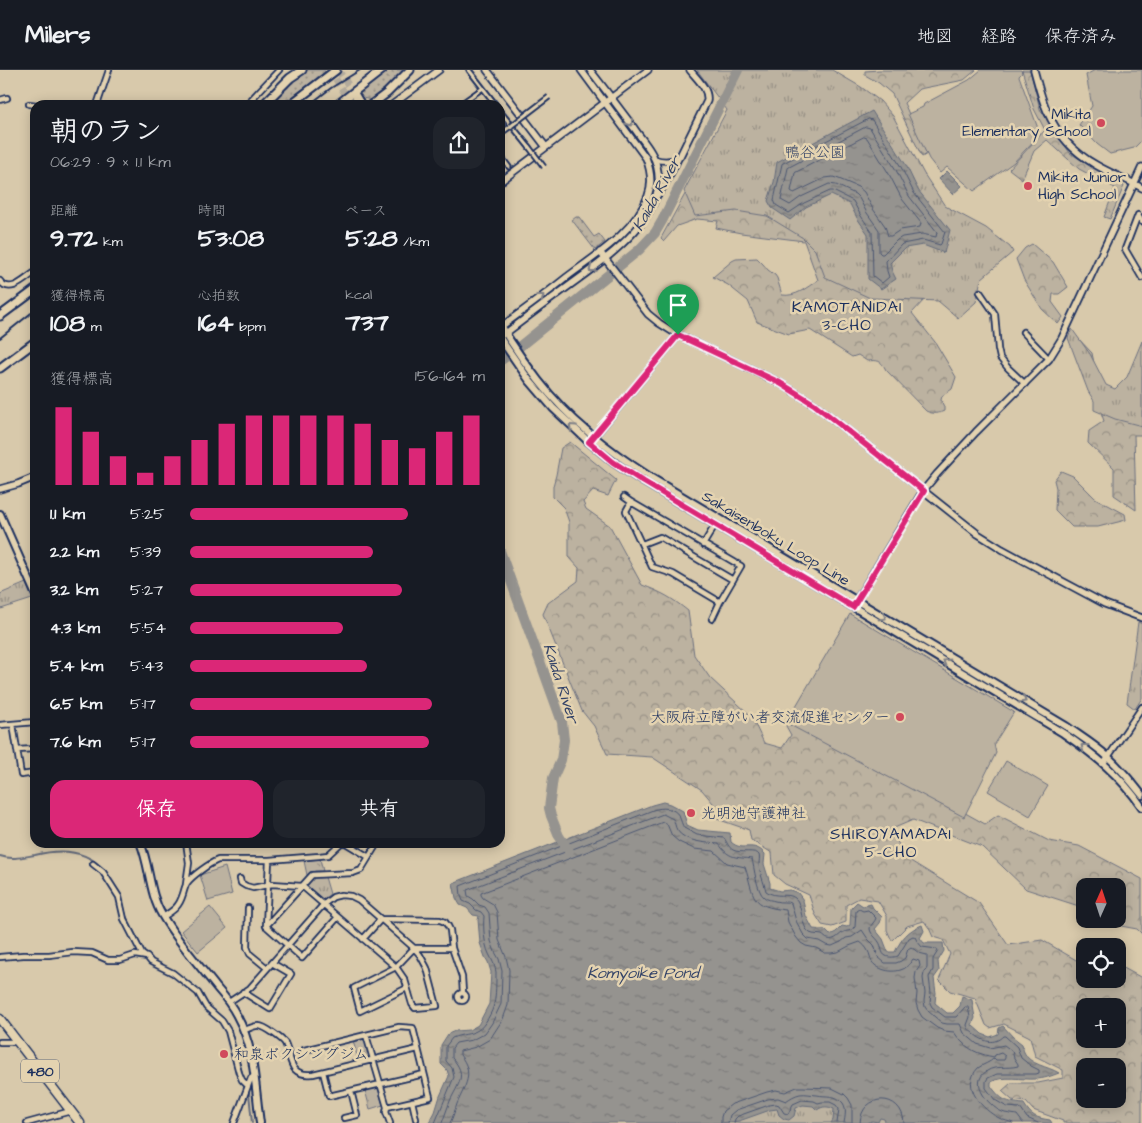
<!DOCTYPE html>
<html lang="ja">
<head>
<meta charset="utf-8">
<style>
  :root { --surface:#171b24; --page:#20242c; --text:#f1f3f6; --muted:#9ea1a6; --line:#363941; --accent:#db2777 }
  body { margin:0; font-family:"Architects Daughter","Klee One",sans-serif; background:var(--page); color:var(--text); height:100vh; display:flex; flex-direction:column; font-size:19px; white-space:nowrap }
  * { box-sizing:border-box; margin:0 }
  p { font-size:16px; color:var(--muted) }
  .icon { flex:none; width:28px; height:28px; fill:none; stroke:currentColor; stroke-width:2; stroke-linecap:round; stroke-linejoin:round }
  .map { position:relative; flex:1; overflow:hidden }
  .details { position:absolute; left:30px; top:30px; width:475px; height:748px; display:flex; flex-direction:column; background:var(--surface); border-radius:15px; box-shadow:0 2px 12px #0003 }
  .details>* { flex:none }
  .needle { width:32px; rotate:3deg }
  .buttons { position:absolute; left:1076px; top:808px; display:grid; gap:10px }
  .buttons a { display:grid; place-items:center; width:50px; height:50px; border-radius:10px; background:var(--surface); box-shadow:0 2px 12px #0003; font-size:25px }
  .pin { position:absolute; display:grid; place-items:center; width:42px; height:42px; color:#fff; margin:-51px -21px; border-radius:50% 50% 50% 0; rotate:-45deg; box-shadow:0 0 5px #0007 }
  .pin .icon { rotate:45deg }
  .round { display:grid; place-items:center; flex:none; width:52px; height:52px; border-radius:15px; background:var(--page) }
  .headline { display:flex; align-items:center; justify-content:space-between; height:85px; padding:0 20px }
  h1 { font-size:28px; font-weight:700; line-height:38px }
  .stats { display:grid; grid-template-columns:repeat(3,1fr); gap:8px; height:85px; padding:5px 20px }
  .stats div { display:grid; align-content:center }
  .stats b { font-size:25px; font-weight:700 }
  .stats small { font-size:14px; font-weight:400 }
  .stats p { font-size:14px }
  .chart { height:140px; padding:10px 20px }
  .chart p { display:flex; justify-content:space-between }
  .chart svg { width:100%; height:90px; margin-top:5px; stroke:var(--accent); stroke-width:6 }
  .cta { display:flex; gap:10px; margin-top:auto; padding:10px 20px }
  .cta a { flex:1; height:58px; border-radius:15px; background:var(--accent); color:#fff; font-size:20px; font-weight:700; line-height:58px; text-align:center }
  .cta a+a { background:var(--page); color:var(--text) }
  ul { padding:0 20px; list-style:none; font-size:16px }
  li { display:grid; grid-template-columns:80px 60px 1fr; align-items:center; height:38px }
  li i { height:12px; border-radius:6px; background:var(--accent) }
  header { display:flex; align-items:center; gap:30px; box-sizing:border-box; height:70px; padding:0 25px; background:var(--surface); border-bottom:1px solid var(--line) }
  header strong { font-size:24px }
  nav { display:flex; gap:28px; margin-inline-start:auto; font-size:18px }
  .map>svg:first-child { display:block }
  .grass { fill:url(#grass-dots); stroke:#6c707f }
  .forest { fill:url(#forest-crowns); stroke:#6c707f; fill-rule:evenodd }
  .park { fill:url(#park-tufts); stroke:#6c707f }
  .garden { fill:#bcb2a0; stroke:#6c707f }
  .water { fill:url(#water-ripples); stroke:#646b7b }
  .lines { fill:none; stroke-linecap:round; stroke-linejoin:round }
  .shore { stroke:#4c5772; stroke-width:1 }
  .stream { stroke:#646b7b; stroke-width:2 }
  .river { stroke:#95938f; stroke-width:10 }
  .primary-tunnel { stroke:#b2aa9c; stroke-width:7; stroke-dasharray:7 3.5; stroke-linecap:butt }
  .pedestrian-casing { stroke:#1b2f5e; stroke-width:7 }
  .minor-casing { stroke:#1b2f5e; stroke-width:8 }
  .tertiary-casing { stroke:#1b2f5e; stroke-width:9 }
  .secondary-casing { stroke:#1b2f5e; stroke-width:10 }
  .primary-casing { stroke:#1b2f5e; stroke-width:11 }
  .trunk-casing { stroke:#1b2f5e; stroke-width:11 }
  .pedestrian { stroke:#e4d3b0; stroke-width:3 }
  .minor { stroke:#e4d3b0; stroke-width:4.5 }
  .tertiary { stroke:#e4d3b0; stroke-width:5.5 }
  .secondary { stroke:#e4d3b0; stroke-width:6 }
  .primary { stroke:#e4d3b0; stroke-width:7 }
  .trunk { stroke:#e4d3b0; stroke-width:8 }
  .rail { stroke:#1b2f5e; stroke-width:2 }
  .pedestrian-bridge-casing { stroke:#1b2f5e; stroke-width:7; stroke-linecap:butt }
  .pedestrian-bridge { stroke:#e4d3b0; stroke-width:3 }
  .oneway { stroke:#808187 }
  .route-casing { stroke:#fff; stroke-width:10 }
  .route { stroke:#db2777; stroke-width:6 }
  .poi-dot { fill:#d1495b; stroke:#e4d3b0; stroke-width:2 }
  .labels { text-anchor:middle; stroke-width:5; stroke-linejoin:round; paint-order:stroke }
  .shield { fill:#e4d3b0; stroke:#576077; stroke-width:1 }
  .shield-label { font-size:14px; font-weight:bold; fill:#1b2f5e }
  .poi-label { font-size:15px; fill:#1b2f5e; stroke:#e4d3b0; text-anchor:start }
  .park-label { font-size:15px; fill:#334368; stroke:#e4d3b0 }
  .street-label { font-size:15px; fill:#1b2f5e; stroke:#e4d3b0 }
  .water-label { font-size:16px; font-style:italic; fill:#334368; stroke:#e4d3b0 }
  .neighbourhood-label { font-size:16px; letter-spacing:1px; fill:#1b2f5e; stroke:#e4d3b0 }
</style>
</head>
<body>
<header>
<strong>Milers</strong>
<nav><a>地図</a><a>経路</a><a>保存済み</a></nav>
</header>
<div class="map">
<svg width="1142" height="1053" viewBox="0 0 1142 1053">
  <defs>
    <pattern id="grass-dots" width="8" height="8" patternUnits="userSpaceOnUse" patternTransform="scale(1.25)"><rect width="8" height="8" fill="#bcb2a0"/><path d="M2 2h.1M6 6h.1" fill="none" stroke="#989186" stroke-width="1.8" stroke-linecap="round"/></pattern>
    <pattern id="forest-crowns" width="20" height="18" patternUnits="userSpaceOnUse" patternTransform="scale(1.25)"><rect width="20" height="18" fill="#bcb2a0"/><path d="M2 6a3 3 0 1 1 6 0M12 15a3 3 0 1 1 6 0" fill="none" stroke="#989186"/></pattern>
    <pattern id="park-tufts" width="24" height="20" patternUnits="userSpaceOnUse" patternTransform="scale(1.25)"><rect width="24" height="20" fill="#bcb2a0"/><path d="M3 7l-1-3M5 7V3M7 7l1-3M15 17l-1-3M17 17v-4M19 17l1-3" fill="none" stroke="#989186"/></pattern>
    <pattern id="water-ripples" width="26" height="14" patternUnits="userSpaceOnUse" patternTransform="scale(1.25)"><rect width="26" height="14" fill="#95938f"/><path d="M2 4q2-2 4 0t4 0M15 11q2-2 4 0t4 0" fill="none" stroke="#797878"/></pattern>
  </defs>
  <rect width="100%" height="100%" fill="#d8c9ab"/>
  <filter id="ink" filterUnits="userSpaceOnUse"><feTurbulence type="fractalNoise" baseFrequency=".02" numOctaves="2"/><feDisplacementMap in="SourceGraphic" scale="10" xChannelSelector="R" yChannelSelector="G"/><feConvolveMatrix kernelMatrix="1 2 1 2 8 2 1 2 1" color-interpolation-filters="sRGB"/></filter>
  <g filter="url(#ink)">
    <!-- grass -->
    <path class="grass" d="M305 0H324L325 2 283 35H267L294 8Z
      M388 0H405L372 30 362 28 358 23Z
      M576 147H579L594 167 599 164 605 172 595 180 572 150Z"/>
    <!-- forest -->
    <path class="forest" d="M753 0 939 226 925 229 912 243 935 272 956 307 952 319 942 326 941 330 944 337V341C938 344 932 344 926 341L886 300C881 290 878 290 867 291L858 285 852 287 810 260 789 264 757 252 748 231 728 215 713 207 732 191 736 189 757 188 763 194 768 200 775 205 777 208 782 225C796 227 806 218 818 210L804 171 741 163 716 158 718 151 697 149 677 156 664 171 661 168Z
      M879 0H976L964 10 919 19 904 33 927 84 922 87 892 24 879 13 865 5V1Z
      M1022 0H1030L1040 39 1070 83 1124 116 1110 149 1104 147 1115 118 1079 99 1047 70 1034 81 1022 109 1009 99 1045 60 1034 39Z
      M1032 174 1053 192 1068 217 1059 224H1053L1052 232 1063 247 1058 254 1042 239 1024 210 1016 189 1025 178Z
      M1074 264 1092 283 1097 308 1105 320 1118 321 1142 305V365H1134L1136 440 1114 425V398L1088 373 1089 361 1104 351Z
      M570 372 616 410 608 426 593 421 583 432 586 439 610 456 642 515C661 522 672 528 688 541L694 585 710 608 751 646 764 673 782 678 791 665 786 656 850 552 802 652 985 754 998 745 1049 771 1079 776 1142 809V864L1137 859 1110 854 1102 849H1118V816H1085V838L1026 819 982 777 913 750 892 759 904 787 979 833 1008 875 1042 870 1083 894 1085 893V909H1118V892V895L1142 908V1053H1063V1051L1033 1040 1026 1032 1012 1030 1002 1021 1011 1013H1038L1063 1008V1000L1035 986 1030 967 1004 954 990 958 986 955 975 928 950 921 939 910 950 884 943 870 933 867 929 858 924 851 907 856 892 871 887 860V846L878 831 859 828 846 835V852L832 857 822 855 815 844 809 825 785 814 774 805 772 783 751 770 749 760 717 749 713 733 702 720 652 687 607 684 594 656 582 641 543 544 548 533 578 511 579 498 569 487V452L564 438 553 427V416L556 405 561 378ZM1085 936H1118V969H1085ZM1085 996H1118V1029H1085Z
      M1061 401 1073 406 1095 428 1125 444 1126 450 1098 457H1072L1055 440 1056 418 1054 410Z"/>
    <!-- park -->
    <path class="park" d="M697 0H832L861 17 880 31 893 46 924 104 945 136 986 158 1010 177 1013 182 981 209 976 232 958 248 938 231 870 228 825 207 815 180 803 168 767 146 736 141 695 146 684 121 727 40Z
      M1072 259 1090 284 1106 315 1115 319 1127 307 1142 271V356L1115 349 1094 340V331L1088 321 1068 268Z
      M26 513 32 529 1 539 0 536V524Z
      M1138 552 1142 554V628L1135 639 1127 633Z
      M320 789 323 801H315L307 805 304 791Z
      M314 807H325L330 824 323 829H320L307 816V814Z
      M363 967 365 969 370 986 368 988 358 990 353 970Z
      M795 1016 932 1053H704Z
      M377 1017 378 1018 383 1035 370 1039 365 1020Z"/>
    <!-- garden -->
    <path class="garden" d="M981 0H1021L1022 3 1019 6 1040 64 1014 92 974 121 947 97 940 103 929 89 908 44 923 37 924 34 969 10Z
      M1095 0H1142V70L1134 78 1110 84 1097 74 1079 55 1092 36 1086 5Z
      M850 544 1014 642 994 674 996 683 964 747 786 653Z
      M1006 691 1048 716 1030 746 988 721Z
      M225 797 232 824 208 831 200 805Z
      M210 837 227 858 198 882 181 861Z"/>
    <!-- water -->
    <path class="water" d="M872 41 906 95 918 120 950 160 944 183 923 175 905 178 890 193 892 201 896 209 881 219 868 209V164L857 148 850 134 831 125 806 137 790 150 772 138 768 131 774 112 777 92Z
      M947 101 962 116 953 124 939 109Z
      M663 732 670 734 683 741 687 755 698 760 730 763 731 772C743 783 753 770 765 784L764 794 770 813V818L780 821 790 820 798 823 803 830 806 846 813 859 825 860 830 865 836 862 842 856 847 857 850 855 851 838 857 832 863 836 871 834 873 838 882 847 880 853 875 859 883 869 888 882H895C901 869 908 860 922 855L924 861 920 868 924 873H943L944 881 938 891 939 901 934 908 936 923 935 933 947 943H953L960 936 962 926 972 930 975 948 972 955 982 964 990 967 998 964 999 958 1003 956 1013 967 1022 974C1023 977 1023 980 1024 982 1029 995 1048 996 1059 1003 1051 1006 1044 1009 1035 1009 1021 1010 1004 1005 991 1012V1016C1002 1031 1006 1032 1024 1034 1031 1046 1036 1048 1050 1050L1052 1053H886L884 1049 880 1048 878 1052 872 1051 867 1053H831L833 1050 834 1039C827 1036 823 1036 817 1040L813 1036 803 1035 796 1038 794 1046 789 1050 784 1049 779 1045 777 1039 770 1040 739 1051 720 1053H429L435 1042 440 1026 449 1006 447 1000 441 994V975L448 964 455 961 469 960 478 955 489 934 491 902 488 892 485 887 480 873 478 850 479 846 473 845 467 838 460 835 456 828 453 813 652 735Z"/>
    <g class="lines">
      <!-- shore -->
      <path class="shore" d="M869 49 872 50 901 97 914 123 945 162 941 174 940 175 923 170 902 174 886 191 887 201 889 207 882 213 873 206 872 162 861 146 853 131 833 121H830L804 133 789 143 776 135 774 130 782 94Z
        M866 57 870 58 896 100 909 126 937 162 936 167 922 164 902 167 897 170 883 184H881L879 182V160L867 143 859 128 855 124 836 115 829 114 801 127 790 135 781 130 788 98Z
        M864 67 867 68 889 104 902 129 921 153 920 157 900 160 891 166H888L885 156 873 139 864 122 858 117 839 109 833 107 825 108 794 123 791 121 795 103Z
        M435 1053 454 1007 452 998 446 991V976L452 968C461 964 470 965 478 960 484 957 493 941 494 934 496 926 496 911 496 902 495 895 492 890 489 884 484 873 483 857 484 846L481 842 476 840 470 834 463 831 461 826 460 816 653 740C662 737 674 737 679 746 681 750 682 755 684 758L697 765 724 768C727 772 728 777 733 780 740 784 756 779 759 785 760 787 759 792 759 793 759 802 764 812 766 821 776 829 788 822 795 828 803 834 800 857 810 863 814 865 818 864 822 865 824 866 826 869 828 869 834 871 838 866 842 863 847 860 850 862 855 857L856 841 859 839 863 841 868 840 876 848C875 852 871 854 870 858 870 864 876 867 879 872 882 876 881 884 886 886 890 888 895 887 898 886L909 868 913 866 915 867 917 871 922 877 937 879 938 881 933 889V900L929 907 931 923 930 933 932 937 945 947H956L965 937H968L970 947 967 955C968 960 971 961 974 964 984 972 994 975 1003 966H1005L1017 977 1021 988 1031 996 1039 1000V1003L1036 1004H997L988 1008 986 1011V1018L995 1030 1007 1037 1020 1038 1027 1048 1038 1053
        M442 1053C445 1046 447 1038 450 1031 458 1014 468 1005 452 988V978L456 973 472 970 485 963 492 953 501 934 502 901 499 889 495 882 491 871 489 843 485 837 479 835 473 829 468 826 467 820 663 744 673 749C675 752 675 757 677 760 684 772 707 773 719 774 729 789 736 787 752 789 754 797 757 822 764 827 767 830 772 830 775 831 781 833 786 831 791 833L796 851 803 864 808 869 819 871 826 875 832 876 841 872 846 868 852 867 862 860 868 869 874 875 878 887 885 893H896L901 891 905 888 908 879 911 877 919 883 927 885V898L924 903 923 908 925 923 924 931 925 937 928 941 942 953 947 954H960L964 963 977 974 990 978 1004 975 1012 981 1014 988 1018 994V996C1007 999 996 995 987 1001 967 1013 991 1039 1005 1043 1009 1044 1013 1044 1017 1045L1023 1053
        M450 1053C453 1047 455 1040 457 1034 465 1015 475 1004 460 985V981L476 977 490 969 503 949 508 935 509 900 506 887 499 870 497 842 493 834 483 828 481 825V823L663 752 667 754 672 766 679 772 694 779 714 781 727 793 745 797C755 827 749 836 786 840L788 852 796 867 801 873 806 876 816 878 825 883H831L838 882 849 876 860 872C863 874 866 877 868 881 870 884 870 888 872 892 879 901 895 904 905 898 908 896 911 892 913 889L919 891 920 896 916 902 915 908 917 923 916 933 918 940 922 947 937 958 944 961 954 962C961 973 971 981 982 984 987 986 990 986 994 987L995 985 1001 983 1005 986V988L1004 990H996L994 988C990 993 983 994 978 998 960 1017 983 1040 999 1048 1004 1051 1009 1051 1013 1053
        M721 1053V1047L723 1041 732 1034 767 1022 776 1020 785 1022 797 1017H803L832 1018 844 1024 848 1028 852 1035V1053
        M728 1053 730 1045 736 1040 768 1029 778 1028 786 1031C790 1028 795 1025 800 1024 806 1023 812 1025 817 1025 826 1027 836 1024 843 1033 847 1039 845 1047 844 1053
        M734 1053 735 1049 738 1046 769 1035 776 1034 779 1035 784 1043 788 1044 793 1034 802 1030 814 1031 818 1033 822 1032H830L836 1035 839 1039 837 1053
        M860 1053C861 1022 903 1022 904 1053"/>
      <!-- stream -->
      <path class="stream" d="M0 786C12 790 23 787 35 785 59 779 86 779 104 800
        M107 804 121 825 126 846 145 884
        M170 899 178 905
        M184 909 202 924 206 933 210 938
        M214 941C229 954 231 964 236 982
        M238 989 243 1006
        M249 1023 252 1053"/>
      <!-- river -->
      <path class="river" d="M500 291 514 281 639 180 655 163 662 151 738 0
        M500 481 562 652 564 670 561 690 553 708 549 738 551 746 559 766 569 781"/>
      <!-- primary-tunnel -->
      <path class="primary-tunnel" d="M330 0 349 30
        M338 0 355 25"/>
      <defs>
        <path id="pedestrian" d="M469 0 496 35
          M459 35 483 18
          M500 41 529 77
          M500 64 511 56
          M500 85 509 97"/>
        <path id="minor" d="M0 30 7 28
          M29 34 37 35
          M97 35 109 0
          M246 35 279 0
          M655 89C664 92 671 92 679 87
          M656 128 665 115 680 86
          M1142 152 1138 145 1125 179 1142 208
          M0 211C10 225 25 209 35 202
          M980 222 995 244 998 279 1000 288 1008 298 1025 314
          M1023 262 1049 289
          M624 427 631 432 741 496 720 532 712 549
          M631 432 626 441 652 497 673 504 720 532
          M642 474 660 467 733 510
          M703 475 715 455
          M13 654 21 705 35 703
          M0 655 35 652
          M17 680 35 679
          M1104 693 1142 637
          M186 772 189 793 186 814
          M344 772 369 787
          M269 790 266 856 312 805 353 803 361 800 378 772
          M93 794 103 802 119 827 124 849 142 884 145 886
          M248 838 247 877 250 884 267 898
          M163 847C174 840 179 837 183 824 184 821 185 816 187 813 192 806 210 793 218 790H269L319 786 328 785 342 772
          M266 856 302 888 338 847
          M363 869 381 849 440 850 445 852 448 856 450 860 452 878 462 907 463 923
          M0 887 23 885H49L73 882 92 883 108 890H120L135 885 147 887 151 892 173 903 198 923 206 937 222 951 228 961 239 1003 242 1010 248 1016
          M407 918 360 941 354 918 396 897 414 878H452
          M243 922 270 939 291 904 272 893
          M458 927a4 4 0 1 1 8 0a4 4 0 1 1-8 0Z
          M229 932 250 918 324 834 333 827 341 825 351 826 359 830 414 878 420 885 427 898 437 936 415 938 412 934 405 910 396 897 302 816 272 814 253 818 246 816 241 813 240 809
          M244 960C249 959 255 955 259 956 265 956 282 969 285 973 292 988 288 1007 313 1004L418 979
          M366 965 387 1037 386 1042 390 1053
          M0 972H18
          M304 980 399 957 413 958 430 1027 387 1037
          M323 1002 329 1026 424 1004
          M412 1031 416 1049
          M344 1048 357 1045 351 1021
          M27 1053 71 1041
          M234 1053 251 1008 254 1006"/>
        <path id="tertiary" d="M487 0 546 77
          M1034 0C1038 14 1041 28 1047 41 1057 64 1075 83 1096 95 1111 104 1127 109 1142 118
          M392 35 439 0
          M680 86 707 31C709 19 697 9 690 0
          M500 112 648 0
          M600 182 648 244 659 253 678 265 780 313 814 334 978 464 1002 479 1105 534 1142 548
          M500 263 502 256C524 240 546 224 567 207 596 185 635 162 648 126 653 113 651 101 646 88L581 0
          M500 266 506 263C527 247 548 231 570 215 604 190 669 147 657 97 654 82 642 70 634 58 619 38 605 19 590 0
          M592 369 678 265
          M0 419 18 414 35 407
          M855 533 923 421 937 404 976 362 1049 289 1062 268 1142 97"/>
        <path id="secondary" d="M500 253C503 258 506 264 509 269 518 283 528 297 538 310 569 350 608 380 650 407L1066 656C1080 666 1095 675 1108 687 1120 698 1131 711 1142 725
          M500 268 529 310 553 338 589 372 613 392 644 412 777 491 1063 663C1094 684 1121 706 1142 737
          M0 444 35 523
          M140 772C150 796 149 823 162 845 177 871 199 895 217 918 225 927 232 936 237 946 255 978 255 1017 260 1053"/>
        <path id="primary" d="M355 25 361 35
          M263 35 290 8 302 0
          M290 35 336 0
          M337 35 382 0
          M371 35 387 23 410 0
          M0 246 35 220
          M0 298 35 272"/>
        <path id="trunk" d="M0 949 80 1053"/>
      </defs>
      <!-- pedestrian casing -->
      <use href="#pedestrian" class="pedestrian-casing"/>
      <!-- minor casing -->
      <use href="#minor" class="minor-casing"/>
      <!-- tertiary casing -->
      <use href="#tertiary" class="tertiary-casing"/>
      <!-- secondary casing -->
      <use href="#secondary" class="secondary-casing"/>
      <!-- primary casing -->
      <use href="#primary" class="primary-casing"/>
      <!-- trunk casing -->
      <use href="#trunk" class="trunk-casing"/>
      <!-- pedestrian -->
      <use href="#pedestrian" class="pedestrian"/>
      <!-- minor -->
      <use href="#minor" class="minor"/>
      <!-- tertiary -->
      <use href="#tertiary" class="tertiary"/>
      <!-- secondary -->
      <use href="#secondary" class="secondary"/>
      <!-- primary -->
      <use href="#primary" class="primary"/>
      <!-- trunk -->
      <use href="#trunk" class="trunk"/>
      <!-- rail -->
      <path class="rail" d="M309 35 331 18 360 0
        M0 268 35 240"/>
      <defs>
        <path id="pedestrian-bridge" d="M511 56 549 27
          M529 77 544 97"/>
      </defs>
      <!-- pedestrian-bridge casing -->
      <use href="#pedestrian-bridge" class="pedestrian-bridge-casing"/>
      <!-- pedestrian-bridge -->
      <use href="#pedestrian-bridge" class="pedestrian-bridge"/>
    </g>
    <!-- one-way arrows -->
    <defs><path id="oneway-chevron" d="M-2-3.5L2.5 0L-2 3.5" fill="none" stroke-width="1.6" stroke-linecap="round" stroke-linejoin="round" transform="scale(1.25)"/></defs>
    <g class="oneway">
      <use href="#oneway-chevron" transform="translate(630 53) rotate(54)"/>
      <use href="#oneway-chevron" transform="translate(592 199) rotate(143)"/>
      <use href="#oneway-chevron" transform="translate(541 227) rotate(-37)"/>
      <use href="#oneway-chevron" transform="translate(572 357) rotate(-138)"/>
      <use href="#oneway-chevron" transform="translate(883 547) rotate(31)"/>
      <use href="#oneway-chevron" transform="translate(946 592) rotate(-149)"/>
      <use href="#oneway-chevron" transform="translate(1023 630) rotate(31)"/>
      <use href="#oneway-chevron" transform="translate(1084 677) rotate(-143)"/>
    </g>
  </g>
  <g class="lines" filter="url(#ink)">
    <defs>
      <path id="route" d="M678 265 780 313 814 334 924 421 853 537 644 412 613 392 589 372Z"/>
    </defs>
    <!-- route casing -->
    <use href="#route" class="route-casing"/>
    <!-- route -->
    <use href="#route" class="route"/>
  </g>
  <!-- markers -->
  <g class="poi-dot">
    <circle cx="1101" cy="53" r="5"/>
    <circle cx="1028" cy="116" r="5"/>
    <circle cx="900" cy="647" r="5"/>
    <circle cx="691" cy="743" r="5"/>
    <circle cx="224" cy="984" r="5"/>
  </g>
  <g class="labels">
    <!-- shield labels -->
    <rect class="shield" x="21" y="989.5" width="38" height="23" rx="4"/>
    <g class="shield-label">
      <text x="40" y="1006">480</text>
    </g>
    <!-- poi labels -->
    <g class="poi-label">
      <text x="1091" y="49" text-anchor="end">Mikita<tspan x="1091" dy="17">Elementary School</tspan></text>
      <text x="1038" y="112">Mikita Junior<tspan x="1038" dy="17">High School</tspan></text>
      <text x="890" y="652" text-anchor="end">大阪府立障がい者交流促進センター</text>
      <text x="701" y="748">光明池守護神社</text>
      <text x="234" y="989">和泉ボクシングジム</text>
    </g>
    <!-- park labels -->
    <g class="park-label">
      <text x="815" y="87">鴨谷公園</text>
    </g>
    <!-- street labels -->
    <g class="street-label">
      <text transform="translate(776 468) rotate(31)" y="5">Sakaisenboku Loop Line</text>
    </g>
    <!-- water labels -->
    <g class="water-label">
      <text transform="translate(656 123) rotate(-61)" y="6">Kaida River</text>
      <text transform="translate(562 613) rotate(72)" y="6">Kaida River</text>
      <text x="643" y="908">Komyoike Pond</text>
    </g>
    <!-- neighbourhood labels -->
    <g class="neighbourhood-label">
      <text x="847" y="242">KAMOTANIDAI<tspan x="847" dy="18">3-CHO</tspan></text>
      <text x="891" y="769">SHIROYAMADAI<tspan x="891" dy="18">5-CHO</tspan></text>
    </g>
  </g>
</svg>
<div class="buttons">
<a><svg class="needle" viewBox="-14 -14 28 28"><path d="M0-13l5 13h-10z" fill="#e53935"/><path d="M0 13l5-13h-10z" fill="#9ea1a6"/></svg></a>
<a><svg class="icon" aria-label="locate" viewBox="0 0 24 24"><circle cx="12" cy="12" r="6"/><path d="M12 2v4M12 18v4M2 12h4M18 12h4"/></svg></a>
<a>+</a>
<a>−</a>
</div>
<div class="pin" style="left:678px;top:265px;background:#1e9e55"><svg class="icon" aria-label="arrive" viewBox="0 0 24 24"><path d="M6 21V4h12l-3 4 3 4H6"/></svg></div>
<section class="details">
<div class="headline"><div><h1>朝のラン</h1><p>06:29 · 9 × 1.1 km</p></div><a class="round"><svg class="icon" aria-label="share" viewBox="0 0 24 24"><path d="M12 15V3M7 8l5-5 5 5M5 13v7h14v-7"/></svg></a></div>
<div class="stats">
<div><p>距離</p><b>9.72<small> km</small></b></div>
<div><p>時間</p><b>53:08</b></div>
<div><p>ペース</p><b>5:28<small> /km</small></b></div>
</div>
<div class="stats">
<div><p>獲得標高</p><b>108<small> m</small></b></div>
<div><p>心拍数</p><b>164<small> bpm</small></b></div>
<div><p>kcal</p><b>737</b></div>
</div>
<div class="chart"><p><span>獲得標高</span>156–164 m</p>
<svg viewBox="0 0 160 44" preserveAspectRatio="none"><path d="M5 44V6M15 44V18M25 44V30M35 44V38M45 44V30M55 44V22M65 44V14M75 44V10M85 44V10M95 44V10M105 44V10M115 44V14M125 44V22M135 44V26M145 44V18M155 44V10"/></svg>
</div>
<ul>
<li><b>1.1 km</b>5:25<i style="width:74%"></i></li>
<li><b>2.2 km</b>5:39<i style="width:62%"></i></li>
<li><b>3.2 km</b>5:27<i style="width:72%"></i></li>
<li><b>4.3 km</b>5:54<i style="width:52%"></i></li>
<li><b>5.4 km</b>5:43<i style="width:60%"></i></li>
<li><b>6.5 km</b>5:17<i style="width:82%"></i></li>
<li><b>7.6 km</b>5:17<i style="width:81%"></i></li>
</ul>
<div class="cta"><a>保存</a><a>共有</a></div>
</section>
</div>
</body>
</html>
